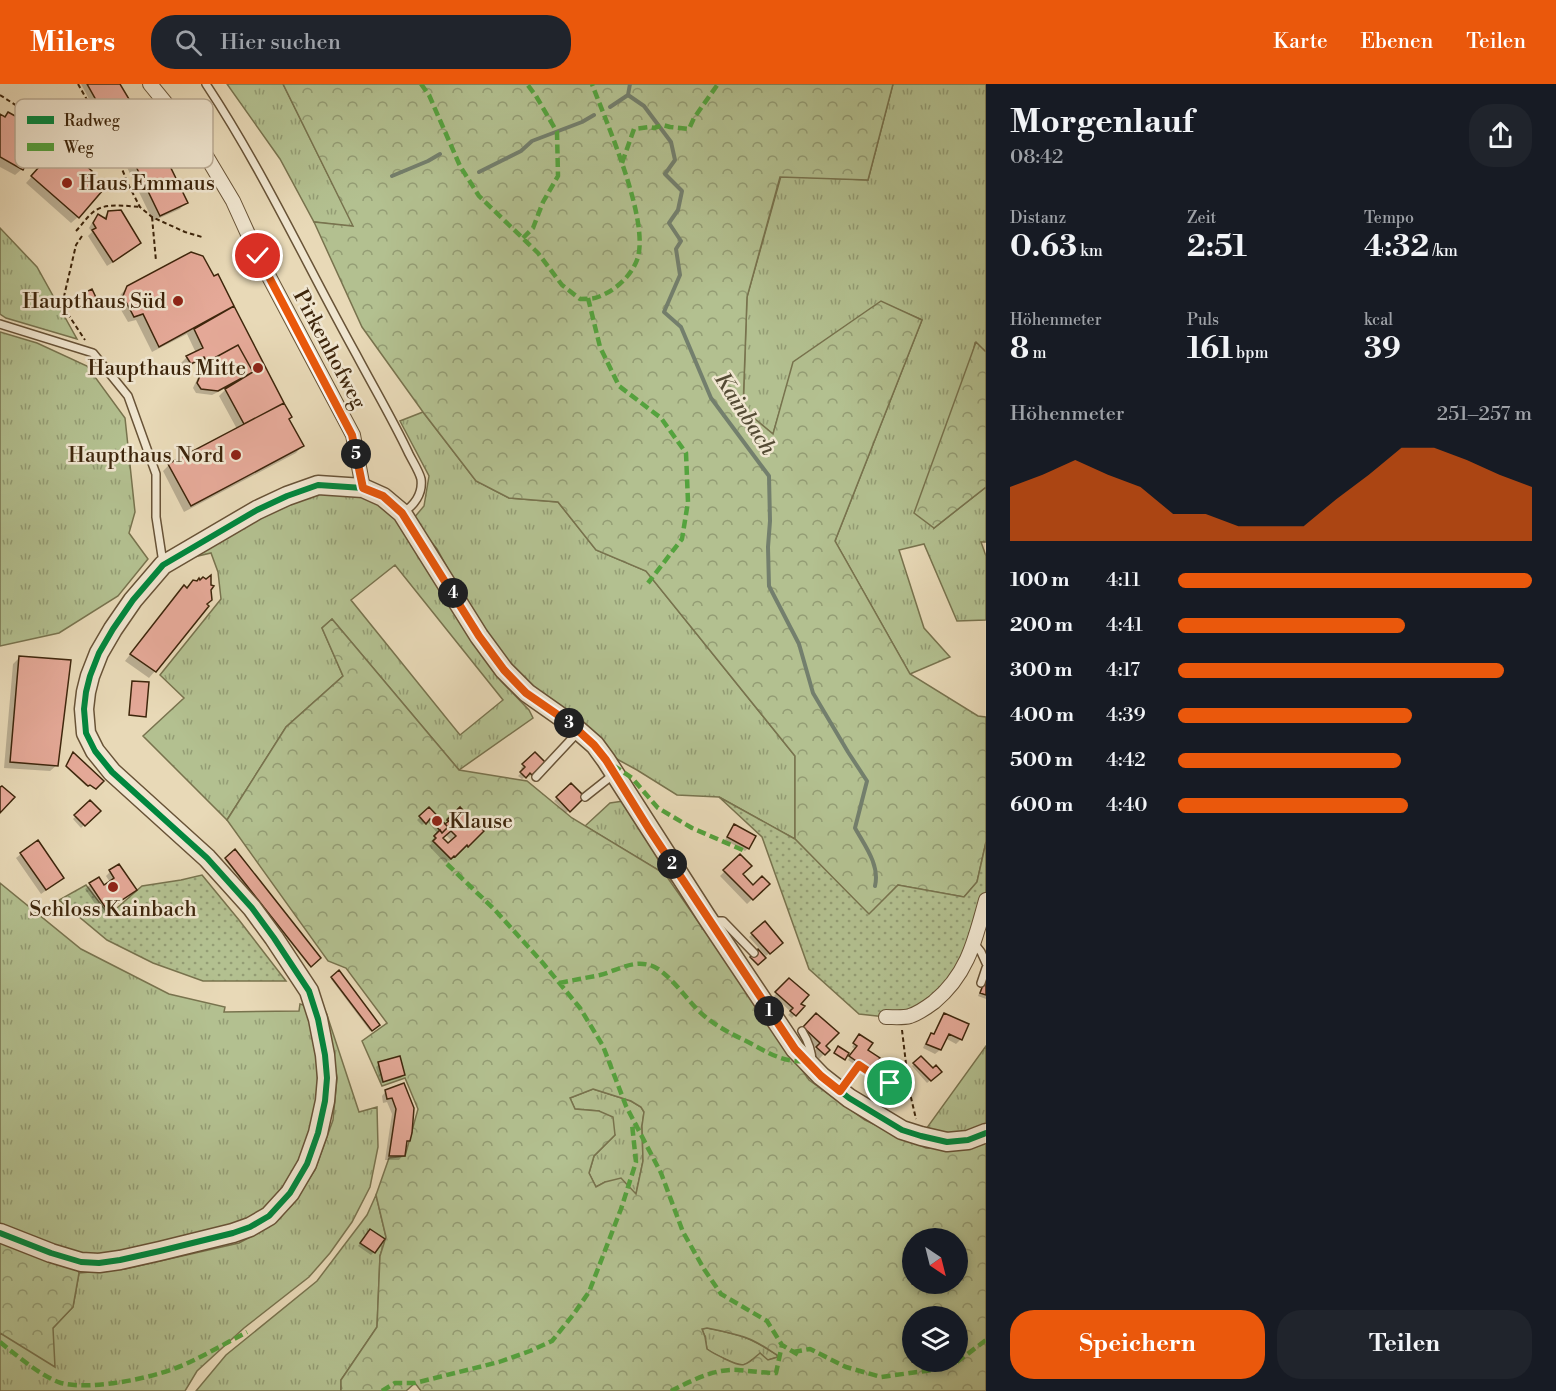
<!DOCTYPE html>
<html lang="de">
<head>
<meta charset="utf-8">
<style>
  :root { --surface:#171b24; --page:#20242c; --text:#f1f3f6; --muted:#9ea1a6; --accent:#ea580c }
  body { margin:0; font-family:"Libre Bodoni",serif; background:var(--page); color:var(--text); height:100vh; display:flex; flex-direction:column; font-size:22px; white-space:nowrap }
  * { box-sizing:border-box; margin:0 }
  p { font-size:20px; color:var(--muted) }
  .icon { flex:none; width:33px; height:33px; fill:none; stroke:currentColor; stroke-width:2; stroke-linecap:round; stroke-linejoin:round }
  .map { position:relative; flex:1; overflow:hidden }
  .drawer { display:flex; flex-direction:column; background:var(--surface); width:570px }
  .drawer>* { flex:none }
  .needle { width:39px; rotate:145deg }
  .buttons { position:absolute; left:902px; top:1144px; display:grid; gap:12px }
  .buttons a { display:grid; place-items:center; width:66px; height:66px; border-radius:50%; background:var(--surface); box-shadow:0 3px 9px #0003; font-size:30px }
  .pin { position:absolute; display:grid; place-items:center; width:51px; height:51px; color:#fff; margin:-26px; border:3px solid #fff; border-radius:50%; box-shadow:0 2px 6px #0007 }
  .km { position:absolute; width:30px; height:30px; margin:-15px; border-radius:50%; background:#222; color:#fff; font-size:16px; line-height:30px; text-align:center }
  .round { display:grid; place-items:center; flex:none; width:63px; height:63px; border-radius:24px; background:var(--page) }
  .summary { display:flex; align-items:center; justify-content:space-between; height:102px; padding:0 24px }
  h1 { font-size:33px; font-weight:800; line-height:45px }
  .stats { display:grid; grid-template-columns:repeat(3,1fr); gap:9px; height:102px; padding:6px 24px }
  .stats div { display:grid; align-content:center }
  .stats b { font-size:30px; font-weight:800 }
  .stats small { font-size:16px; font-weight:400 }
  .stats p { font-size:16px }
  .chart { height:168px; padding:12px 24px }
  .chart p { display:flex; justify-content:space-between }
  .chart svg { width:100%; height:108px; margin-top:6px; fill:var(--accent); opacity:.7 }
  .cta { display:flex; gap:12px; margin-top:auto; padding:12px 24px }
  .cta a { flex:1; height:69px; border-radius:24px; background:var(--accent); color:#fff; font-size:24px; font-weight:800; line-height:69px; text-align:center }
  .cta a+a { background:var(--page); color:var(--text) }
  ul { padding:0 24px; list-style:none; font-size:20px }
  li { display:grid; grid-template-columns:96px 72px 1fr; align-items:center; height:45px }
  li i { height:15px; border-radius:8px; background:var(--accent) }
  header { display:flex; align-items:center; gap:36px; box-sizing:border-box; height:84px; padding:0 30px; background:var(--accent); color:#fff }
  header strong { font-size:28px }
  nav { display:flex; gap:33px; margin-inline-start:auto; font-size:21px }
  .search { width:420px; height:54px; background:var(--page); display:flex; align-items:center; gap:15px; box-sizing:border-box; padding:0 21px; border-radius:24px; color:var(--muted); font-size:22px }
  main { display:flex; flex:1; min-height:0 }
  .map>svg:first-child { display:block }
  .grass { fill:url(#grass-tufts); stroke:#78734e; stroke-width:1.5; fill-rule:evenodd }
  .forest { fill:url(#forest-crowns); stroke:#78734e; stroke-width:1.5; fill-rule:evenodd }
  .garden { fill:url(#garden-dots); stroke:#78734e; stroke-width:1.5 }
  .shadow { fill:#0003; fill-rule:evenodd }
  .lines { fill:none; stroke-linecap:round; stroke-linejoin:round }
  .stream { stroke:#737f6d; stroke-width:4 }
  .building { fill:#e5a998; stroke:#3e260c; stroke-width:1.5; fill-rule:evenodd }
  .service-casing { stroke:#685337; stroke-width:10 }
  .minor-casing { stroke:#685337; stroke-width:16 }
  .tertiary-casing { stroke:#685337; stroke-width:21 }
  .path { stroke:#3e260c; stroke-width:2; stroke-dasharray:4.5 3; stroke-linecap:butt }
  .service { stroke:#f0e6d0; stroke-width:7 }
  .minor { stroke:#f0e6d0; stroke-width:14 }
  .tertiary { stroke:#f0e6d0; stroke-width:18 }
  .quiet { stroke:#54a33e; stroke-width:4.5; stroke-dasharray:9 4.5; stroke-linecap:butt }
  .cycleway-casing { stroke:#f0e6d0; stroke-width:10 }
  .cycleway { stroke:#00873e; stroke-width:6 }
  .route-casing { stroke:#fff; stroke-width:12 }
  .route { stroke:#ea580c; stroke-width:8 }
  .poi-dot { fill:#8f2418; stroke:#f0e6d0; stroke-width:2 }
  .labels { text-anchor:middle; stroke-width:5; stroke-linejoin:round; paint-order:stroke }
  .poi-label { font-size:21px; fill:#3e260c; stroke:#f0e6d0; text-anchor:end }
  .street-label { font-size:21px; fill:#3e260c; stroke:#f0e6d0 }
  .water-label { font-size:22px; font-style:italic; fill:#544b34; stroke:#f0e6d0 }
  .key { fill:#f0e6d0; stroke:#bbac95; stroke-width:1.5 }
  .key-label { font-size:16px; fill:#3e260c }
</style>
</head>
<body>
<header>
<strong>Milers</strong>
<div class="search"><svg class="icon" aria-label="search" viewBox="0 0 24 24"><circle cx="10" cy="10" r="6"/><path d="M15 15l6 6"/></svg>Hier suchen</div>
<nav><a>Karte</a><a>Ebenen</a><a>Teilen</a></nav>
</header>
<main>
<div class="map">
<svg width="986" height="1307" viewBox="0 0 986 1307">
  <defs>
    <pattern id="grass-tufts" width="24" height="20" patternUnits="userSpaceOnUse" patternTransform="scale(1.5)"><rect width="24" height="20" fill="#b3c090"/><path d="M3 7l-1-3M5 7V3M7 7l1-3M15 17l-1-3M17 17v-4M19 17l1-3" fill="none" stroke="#939c74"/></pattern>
    <pattern id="forest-crowns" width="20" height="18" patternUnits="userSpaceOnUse" patternTransform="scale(1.5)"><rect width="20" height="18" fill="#b3c090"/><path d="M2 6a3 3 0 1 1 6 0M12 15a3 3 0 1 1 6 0" fill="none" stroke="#939c74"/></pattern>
    <pattern id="garden-dots" width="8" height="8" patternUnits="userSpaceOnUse" patternTransform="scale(1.5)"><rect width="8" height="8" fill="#b3c090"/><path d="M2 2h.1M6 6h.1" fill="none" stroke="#939c74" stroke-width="1.8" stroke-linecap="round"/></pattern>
  </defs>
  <rect width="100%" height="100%" fill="#e8d9b7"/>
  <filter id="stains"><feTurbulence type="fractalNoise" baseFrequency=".00333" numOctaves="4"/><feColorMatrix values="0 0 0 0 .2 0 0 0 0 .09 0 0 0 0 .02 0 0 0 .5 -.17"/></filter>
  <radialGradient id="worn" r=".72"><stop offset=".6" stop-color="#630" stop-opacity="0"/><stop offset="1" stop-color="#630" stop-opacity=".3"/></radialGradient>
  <!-- grass -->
  <path class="grass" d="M227 0H283L354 143 314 138 280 75Z
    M893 0H986V268L975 259 934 444 986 403V458H981L986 472V536L957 537 924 460 899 466 924 544 950 573 910 590 835 457 922 236 881 218 794 278 773 350 743 326 747 213 781 92 868 96Z
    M0 144 37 183 77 255 6 234 0 230Z
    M0 248 37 259 87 282 125 334 135 428 129 449 148 475 118 512 59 549 0 562Z
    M423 328 476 397 509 414 558 418 596 466 646 487 795 672V755L719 713 677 711 637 686 615 674 530 606 475 534 437 465 413 435 424 422 429 392 400 337Z
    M345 408 373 415 402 438 459 534 501 597 529 626 533 634 459 686 332 535 322 544 343 592 286 643 227 736 143 652 184 614 160 591 221 515 218 488 211 469 194 473 274 426 323 409ZM395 481 503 616 460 651 351 516Z
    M630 716 706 832 665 790 585 742 610 719Z
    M0 799 81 865 169 910 225 923 224 928 299 927 300 920 307 922 317 966 318 1019 306 1062 289 1099 257 1133 159 1162 73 1174 0 1145Z
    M326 928 359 1028 377 1023 378 1063 370 1103 352 1138 330 1169 309 1193 244 1244 197 1287 185 1307H0V1249L9 1253 53 1244 73 1223 79 1189 125 1185 239 1159 269 1143 292 1121 315 1086 333 1036 337 994Z
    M986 962V1057L952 1065 926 1064 921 1052Z
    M593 1005 631 1017 641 1023 644 1028 642 1042 643 1077 636 1110 605 1098 596 1103 589 1089 594 1072 615 1051 599 1027 575 1025 570 1014Z
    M376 1111 386 1153 380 1172 377 1243 341 1296V1307H196L226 1271 317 1197 367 1131Z
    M707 1244C718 1246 730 1249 741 1252 754 1256 766 1264 777 1271L778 1273 768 1276H752C743 1285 735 1280 725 1275 718 1272 712 1269 707 1265L705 1253 702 1245Z"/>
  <!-- forest -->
  <path class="forest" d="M283 0H893L868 96 780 93 747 213 743 325 773 350 793 278 881 217 922 236 835 457 910 590 978 632 986 633V758L977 798 964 813 898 801 869 831 795 755V672L646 487 596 466 558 418 509 414 476 397 423 328 362 243 314 138 353 142Z
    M976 258 986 268V403L934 444 914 429Z
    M332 535 459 686 527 697 572 734 665 790 809 996 865 1036 926 1064 952 1065 986 1057V1307H421L415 1299 406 1307H341V1296L377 1243 380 1172 386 1153 376 1111 389 1074 405 1072 418 1025 405 994 382 1002 362 957 387 939 346 884 328 877 227 736 286 643 343 592 322 544ZM460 723 468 762 467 761 455 773 454 772 451 775 433 757 436 754 434 752 449 737 447 735ZM593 1005 631 1017 641 1023 644 1028 642 1042 643 1077 636 1110 621 1094 605 1098 596 1103 589 1089 594 1072 615 1051 613 1033 599 1027 575 1025 570 1014ZM912 1155H957V1200H912ZM912 1233H957V1278H912ZM707 1244C718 1246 730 1249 741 1252 754 1255 766 1264 777 1271L778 1273 768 1276 760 1269C744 1283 744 1284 725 1275 718 1271 712 1269 707 1265L705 1253 702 1245Z
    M0 1145 73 1174 79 1189 73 1223 53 1244 55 1283 0 1249Z"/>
  <!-- garden -->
  <path class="garden" d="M719 713 795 755 869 830 898 801 964 813 977 798 986 758V816L968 875 922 927 886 933 859 930 809 885 762 753Z
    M202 791 239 836 286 897H203L153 879 107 856 59 816 86 801 109 831 142 802 181 796Z"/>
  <!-- shadow -->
  <path class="shadow" d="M81 0H118L127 27 123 32 104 43Z
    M0 32 21 44 31 69 45 77 85 92 78 133 71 139 26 99 42 81 29 73 22 85 15 91 0 83Z
    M129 67 161 74 186 118 180 125 153 137 122 73Z
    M108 128 140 159 135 164 107 182 88 152 92 148 89 144 93 137 98 132 103 135Z
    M217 192 290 333 288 335 302 362 296 369 184 428 163 387 169 381 237 345 219 312 228 303 212 311 196 309 193 304 200 289 203 285 202 282 200 283 197 278 184 286 181 279 187 273 196 269 187 250 152 268 136 236 128 238 117 219 121 210 128 203 213 194Z
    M83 211 97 220 86 226 80 214Z
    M186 505 206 521 155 587 149 594 125 577 178 509Z
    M20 573 57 681 50 687 4 684 13 580Z
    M73 670 102 697 94 705 89 701 86 702 66 683Z
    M535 670 543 679 529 693 527 691 522 695 518 692 523 687 521 684Z
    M571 701 583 713 566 729 554 717Z
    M90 718 99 727 81 744 73 735Z
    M429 725 444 741 460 725 482 747 463 766 461 765 449 777 448 776 445 779 429 762 432 759 430 758 438 750 427 737 422 741 417 736ZM445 750 452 757 448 761 441 754Z
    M732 744 748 764 745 767 725 756Z
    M235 767 319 874 309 882 225 776Z
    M21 770 58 798 41 810 16 774Z
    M740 772 741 791 753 803 768 800 747 820 720 792Z
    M110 788 135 806 102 830 85 805 98 795 103 803 110 798 106 792Z
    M765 839 781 859 766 872 749 853Z
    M339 888 377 942 370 947 331 895Z
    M986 892V915L978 912Z
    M789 896 799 920 802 922 792 934 788 931 791 928 774 912Z
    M817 931 824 963 828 966 819 975 813 969 817 964 800 949Z
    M945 931 961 955 956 960 945 954 940 966 935 970 923 964 927 955 931 951H933L940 935Z
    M857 955 866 967 870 986 867 989 848 976 855 965 852 963Z
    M921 974 933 986 940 988 927 999 912 982Z
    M379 980 403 991 401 994 381 999 376 983Z
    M403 1001 408 1057 405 1060 403 1071 399 1076H385L392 1030 387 1018 383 1019 382 1012 386 1007Z
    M884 1002 898 1020 895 1023 877 1018 881 1005Z
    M367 1150 374 1168 371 1171 358 1162Z"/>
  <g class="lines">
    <!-- stream -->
    <path class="stream" d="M630 0 628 11 644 22 671 58 675 76 665 90 682 107 678 126 669 139 681 157 676 165 680 191 664 228 681 243 711 314 769 392 770 437 768 463 769 502 799 560 813 609 848 668 867 697 855 744C865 762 880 781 875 802
      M610 23 628 11
      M479 88 521 67 532 57 582 38 594 31
      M392 92 428 77 440 70"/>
  </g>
  <!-- building -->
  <path class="building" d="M87 0H120L129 15 125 18 129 27 109 39Z
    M8 28 26 38 23 44 41 54 23 86 0 73V30L5 33Z
    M144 51 162 73 165 72 188 119 160 132 128 66Z
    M56 64 73 78 77 74 92 87 87 92 103 106 79 134 31 92Z
    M121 126 141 159 113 178 92 146 96 144 93 139 98 130 106 135 108 127Z
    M191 168 203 172 214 192 218 190 234 222 159 263 143 230 134 233 123 212 127 202Z
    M92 205 99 220 89 225 82 210Z
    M234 222 284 319 244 340 225 305 253 288 238 261 207 278 204 273 191 280 186 272 203 264 194 245Z
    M238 261 253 288 218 307 201 305 197 299 204 282 208 280 207 278Z
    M284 319 292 333 289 335 304 362 191 422 168 380Z
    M211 491V501L214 502 211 506 212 516 207 520 209 522 156 588 130 570 184 501 187 504 193 496 197 497 199 494 200 496 203 493 206 495Z
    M19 572 71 576 58 682 10 678Z
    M132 597 149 598 146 633 129 631Z
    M73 668 104 697 96 705 90 701 88 702 66 682Z
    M535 668 546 679 532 691 530 689 526 694 520 688 525 683 522 680Z
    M571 699 585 713 570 728 556 713Z
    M2 702 15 713 0 729V703Z
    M90 716 101 727 85 742 74 731Z
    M429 723 448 743 442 749 430 735 426 740 419 732Z
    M460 723 484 747 468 763 467 761 455 773 454 772 451 775 433 757 436 754 434 752 440 746 442 749 448 743 445 740 449 737 447 736ZM451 747 456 752 448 759 443 754Z
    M734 740 756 752 749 765 727 753Z
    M38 756 64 794 46 806 20 769Z
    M235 765 321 874 311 883 225 774Z
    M740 770 752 782 743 790 753 801 762 792 770 800 753 816 723 786Z
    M119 780 137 806 107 826 89 799 99 793 104 801 114 794 109 786Z
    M765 837 783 859 770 870 751 849Z
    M758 865 766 874 758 881 750 873Z
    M339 886 380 941 372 947 331 893Z
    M986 893V911L980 909Z
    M789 894 809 911 801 920 805 922 796 932 790 927 793 924 775 908Z
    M816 929 839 949 826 962 830 966 825 971 816 963 820 959 803 943Z
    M944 929 969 940 962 956 949 950 941 966 926 960 931 949 934 950Z
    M859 950 873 959 868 966 880 974 871 987 849 972 857 962 853 959Z
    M838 962 849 969 845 976 834 969Z
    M400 972 405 991 383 998 378 978Z
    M921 972 933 984 936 981 942 988 931 997 913 979Z
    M404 999 414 1024 412 1049 410 1057H407L405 1072H389L396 1025 392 1014 387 1015 385 1006Z
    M883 1000 903 1006 899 1021 879 1015Z
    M370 1145 385 1155 375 1169 360 1159Z"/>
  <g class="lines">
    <defs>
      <path id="service" d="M206 0C263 86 306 180 356 270 374 304 393 336 409 370 413 378 419 387 421 395 423 410 414 422 402 429
        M0 240 93 269 128 312 156 390V433L163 479
        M536 693 579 647
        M585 713 614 690
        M713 837H723L754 869
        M974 859 981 868 986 879
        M981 899 986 884
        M802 947C808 957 812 966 812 978"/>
      <path id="minor" d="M150 0 199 60 233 117 258 172 353 351 363 404
        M886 933C894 933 903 934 910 932 919 929 926 924 934 918 968 890 975 856 986 816"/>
      <path id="tertiary" d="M0 1149 51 1169 81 1178 99 1179 120 1176 160 1167 233 1149 250 1143 269 1132 290 1109 307 1080 318 1049 325 1017 327 994 325 971 318 935 309 907 274 854 252 824 207 774 112 688 95 667 86 649 84 625 86 608 90 592 99 569 113 545 133 516 163 481 257 426 287 412 318 401 363 404 383 413 402 429 479 552 504 586 527 609 571 640 595 661 606 676 706 832 795 965 821 992 849 1014 902 1046 921 1052 947 1058 968 1056 986 1049"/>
    </defs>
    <!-- service casing -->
    <use href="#service" class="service-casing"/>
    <!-- minor casing -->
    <use href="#minor" class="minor-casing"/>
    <!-- tertiary casing -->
    <use href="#tertiary" class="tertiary-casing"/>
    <!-- path -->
    <path class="path" d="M78 0 110 56 129 102 140 123 152 133 185 148 202 153
      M0 11 28 29
      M152 133 156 177
      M76 147C82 141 88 131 96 126 107 119 127 122 140 123
      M82 152 76 161 62 221 85 256
      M902 946 909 1005 916 1035
      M848 995 859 981 884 998 890 999"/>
    <!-- service -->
    <use href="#service" class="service"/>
    <!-- minor -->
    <use href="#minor" class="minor"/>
    <!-- tertiary -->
    <use href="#tertiary" class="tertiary"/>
    <!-- quiet -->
    <path class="quiet" d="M421 0 429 11 460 82 479 112 538 169 562 201 580 215C586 215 593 215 598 213 615 207 631 192 637 176 651 138 606 38 592 0
      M622 79 634 45 649 43 654 44 663 41 670 43 689 45 694 34 718 0
      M523 154 533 144 543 118 558 92 557 48 536 12 527 0
      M588 214 600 263 619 302 661 334 686 369 688 418 682 455 648 499
      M613 681 632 694 658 724 692 744 745 767
      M447 780 494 825 542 878 580 924 603 962 626 1022 661 1089 683 1148 704 1185 721 1210 767 1237 782 1261 800 1272
      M559 899C573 896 586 894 600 891 616 887 632 876 649 881 665 884 685 913 696 924 712 941 730 949 750 959 768 969 785 979 806 977
      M0 1258C16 1271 42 1293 61 1299 94 1307 160 1293 190 1278 209 1269 228 1258 247 1248
      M793 1268 810 1265 846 1283 881 1293 932 1286 957 1278
      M957 1278 986 1256
      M382 1307 395 1299H415L499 1278 530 1267 552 1257 573 1231 589 1208 621 1125 636 1078 632 1040
      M671 1307C691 1297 715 1284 738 1286 751 1287 763 1289 776 1289L782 1261"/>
    <defs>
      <path id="cycleway" d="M0 1149 51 1169 81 1178 99 1179 120 1176 160 1167 233 1149 250 1143 269 1132 290 1109 307 1080 318 1049 325 1017 327 994 325 971 318 935 309 907 274 854 252 824 207 774 112 688 95 667 86 649 84 625 86 608 90 592 99 569 113 545 133 516 163 481 257 426 287 412 318 401 363 404 383 413 402 429 479 552 504 586 527 609 571 640 595 661 606 676 706 832 795 965 821 992 849 1014 902 1046 921 1052 947 1058 968 1056 986 1049"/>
    </defs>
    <!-- cycleway casing -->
    <use href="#cycleway" class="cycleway-casing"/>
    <!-- cycleway -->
    <use href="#cycleway" class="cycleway"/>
  </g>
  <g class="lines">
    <defs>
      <path id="route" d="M258 172 352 351 363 404 383 412 402 429 479 552 504 586 526 609 571 640 594 661 606 676 649 745 795 965 821 992 840 1007 859 981 884 998 890 999"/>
    </defs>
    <!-- route casing -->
    <use href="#route" class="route-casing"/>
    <!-- route -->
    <use href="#route" class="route"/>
  </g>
  <!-- markers -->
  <g class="poi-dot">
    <circle cx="67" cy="99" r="6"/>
    <circle cx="178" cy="217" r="6"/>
    <circle cx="258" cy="284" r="6"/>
    <circle cx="236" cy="371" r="6"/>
    <circle cx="437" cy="737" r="6"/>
    <circle cx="113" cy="803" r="6"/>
  </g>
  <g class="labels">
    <!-- poi labels -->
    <g class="poi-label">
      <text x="79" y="106" text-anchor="start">Haus Emmaus</text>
      <text x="166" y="224">Haupthaus Süd</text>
      <text x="246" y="291">Haupthaus Mitte</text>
      <text x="224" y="378">Haupthaus Nord</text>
      <text x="449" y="744" text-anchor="start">Klause</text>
      <text x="113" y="832" text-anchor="middle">Schloss Kainbach</text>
    </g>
    <!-- street labels -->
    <g class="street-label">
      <text transform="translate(330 265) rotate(62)" y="7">Pirkenhofweg</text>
    </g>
    <!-- water labels -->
    <g class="water-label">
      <text transform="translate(746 329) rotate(57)" y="8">Kainbach</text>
    </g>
  </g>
  <!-- legend -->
  <rect x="15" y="15" width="198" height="69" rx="9" class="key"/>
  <rect x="27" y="32" width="27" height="8" fill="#00873e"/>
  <rect x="27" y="59" width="27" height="8" fill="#54a33e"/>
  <g class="key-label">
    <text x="64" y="42">Radweg</text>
    <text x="64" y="69">Weg</text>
  </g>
  <rect width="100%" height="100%" filter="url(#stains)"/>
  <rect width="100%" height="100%" fill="url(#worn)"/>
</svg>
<div class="buttons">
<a><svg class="needle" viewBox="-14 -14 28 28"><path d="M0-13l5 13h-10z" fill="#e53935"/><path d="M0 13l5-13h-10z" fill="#9ea1a6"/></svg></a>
<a><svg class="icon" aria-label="layers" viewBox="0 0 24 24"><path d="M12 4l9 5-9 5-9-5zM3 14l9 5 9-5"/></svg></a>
</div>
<div class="pin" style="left:890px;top:999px;background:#1e9e55"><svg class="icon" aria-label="arrive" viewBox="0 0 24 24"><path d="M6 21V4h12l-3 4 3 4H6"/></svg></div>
<div class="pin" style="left:258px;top:172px;background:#d93025"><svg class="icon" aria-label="check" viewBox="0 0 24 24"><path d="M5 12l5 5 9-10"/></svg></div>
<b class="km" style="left:769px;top:927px">1</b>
<b class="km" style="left:672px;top:780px">2</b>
<b class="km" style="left:569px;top:639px">3</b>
<b class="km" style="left:453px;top:509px">4</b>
<b class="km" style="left:356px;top:370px">5</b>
</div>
<section class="drawer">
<div class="summary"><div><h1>Morgenlauf</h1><p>08:42</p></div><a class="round"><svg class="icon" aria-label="share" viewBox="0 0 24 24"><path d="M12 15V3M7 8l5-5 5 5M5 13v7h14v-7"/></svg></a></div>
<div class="stats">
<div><p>Distanz</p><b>0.63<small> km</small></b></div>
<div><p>Zeit</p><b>2:51</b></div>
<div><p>Tempo</p><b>4:32<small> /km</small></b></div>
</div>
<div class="stats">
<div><p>Höhenmeter</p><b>8<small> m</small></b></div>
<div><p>Puls</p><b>161<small> bpm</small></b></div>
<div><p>kcal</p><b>39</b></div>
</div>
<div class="chart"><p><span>Höhenmeter</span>251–257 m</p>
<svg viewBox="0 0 160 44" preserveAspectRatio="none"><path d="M0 44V22L10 17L20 11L30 17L40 22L50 33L60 33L70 38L80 38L90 38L100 27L110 17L120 6L130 6L140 11L150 17L160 22V44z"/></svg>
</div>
<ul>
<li><b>100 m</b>4:11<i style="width:100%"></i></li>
<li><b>200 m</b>4:41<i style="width:64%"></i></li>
<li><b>300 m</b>4:17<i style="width:92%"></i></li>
<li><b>400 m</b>4:39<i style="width:66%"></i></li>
<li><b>500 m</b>4:42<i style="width:63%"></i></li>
<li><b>600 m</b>4:40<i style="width:65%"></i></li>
</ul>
<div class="cta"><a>Speichern</a><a>Teilen</a></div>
</section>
</main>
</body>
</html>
